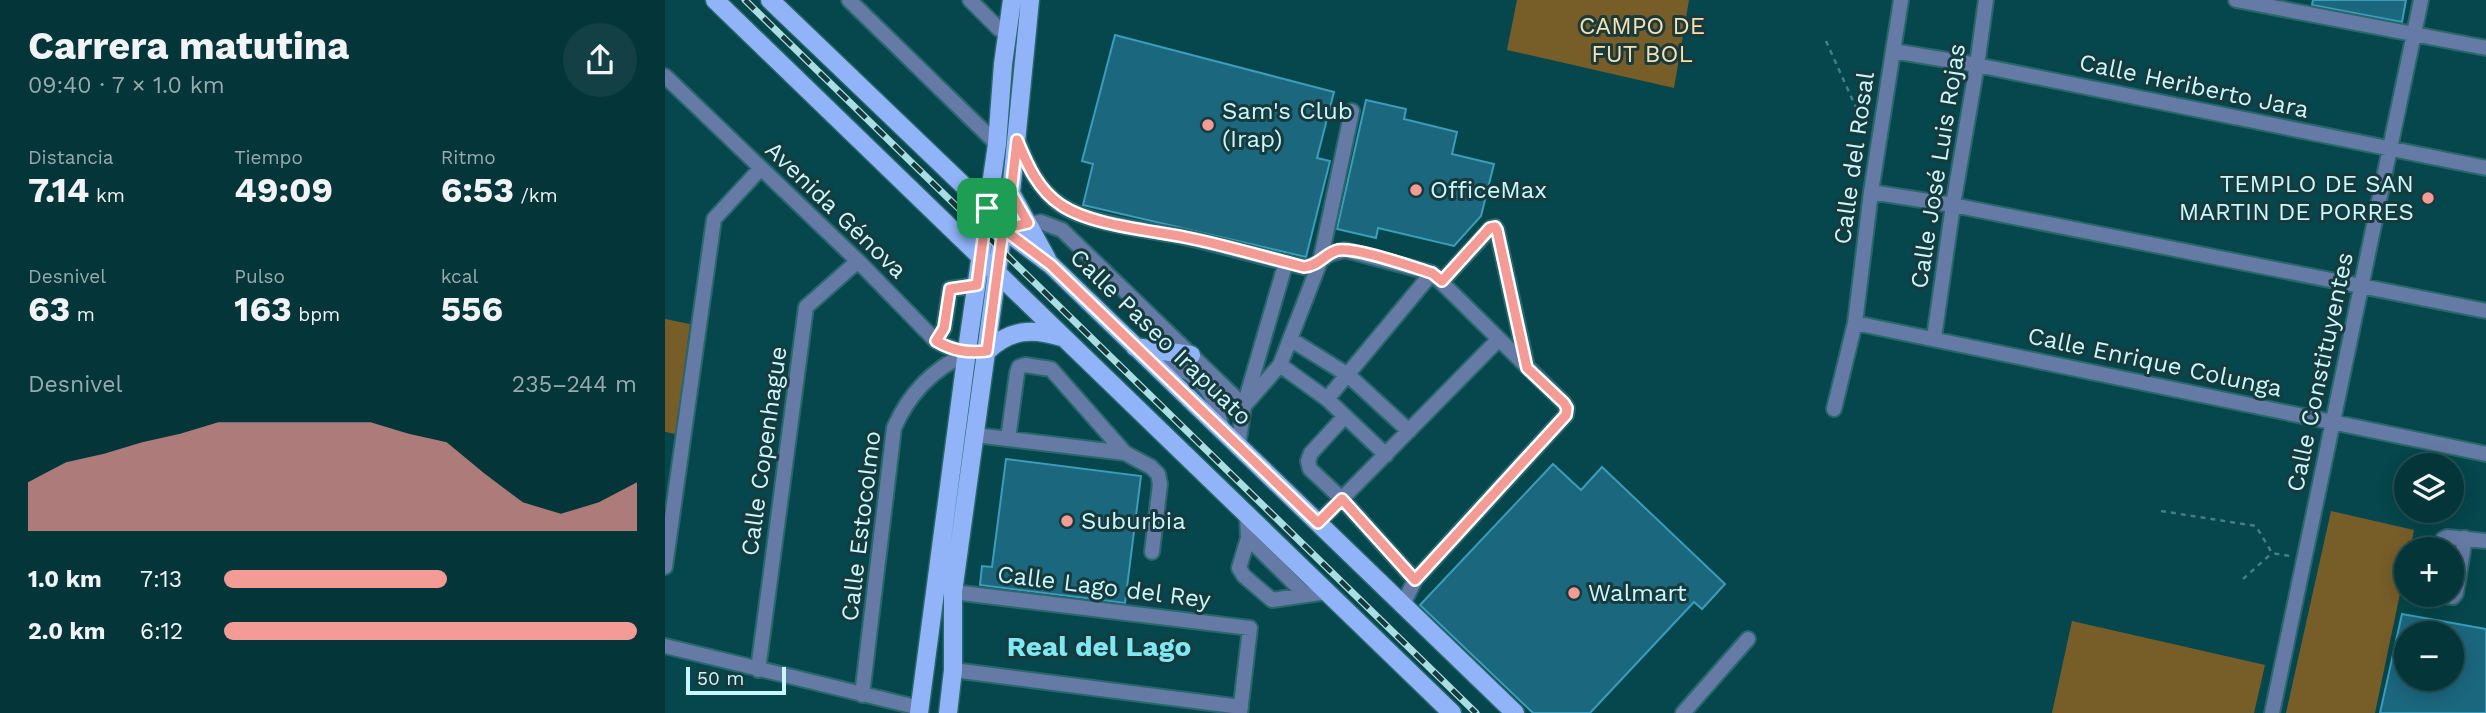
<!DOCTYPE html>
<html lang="es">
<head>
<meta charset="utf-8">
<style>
  :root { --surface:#043539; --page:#124044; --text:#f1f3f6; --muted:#97abae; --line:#255053; --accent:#f59b96 }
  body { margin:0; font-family:"Work Sans",sans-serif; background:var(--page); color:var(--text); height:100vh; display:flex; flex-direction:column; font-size:26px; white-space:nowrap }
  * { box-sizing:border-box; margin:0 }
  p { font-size:23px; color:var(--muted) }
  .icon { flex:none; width:38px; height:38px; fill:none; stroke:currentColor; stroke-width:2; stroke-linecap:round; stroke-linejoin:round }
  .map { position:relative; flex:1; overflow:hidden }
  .side { display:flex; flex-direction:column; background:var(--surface); width:665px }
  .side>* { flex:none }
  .buttons { position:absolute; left:1729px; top:453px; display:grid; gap:14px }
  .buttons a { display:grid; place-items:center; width:70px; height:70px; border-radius:50%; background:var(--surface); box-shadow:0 4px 18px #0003,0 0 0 2px var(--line); font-size:35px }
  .scale { position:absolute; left:21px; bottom:18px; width:100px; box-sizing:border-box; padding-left:7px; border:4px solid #c8f8fd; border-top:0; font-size:19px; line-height:24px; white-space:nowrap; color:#c8f8fd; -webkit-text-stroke:5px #183a3d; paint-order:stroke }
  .pin { position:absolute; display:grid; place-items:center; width:60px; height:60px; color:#fff; margin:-30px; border-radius:14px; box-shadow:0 4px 10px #0006 }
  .round { display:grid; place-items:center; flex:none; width:74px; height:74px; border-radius:37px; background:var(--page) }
  .summary { display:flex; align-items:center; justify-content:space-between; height:119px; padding:0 28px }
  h1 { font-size:38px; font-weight:700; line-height:52px }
  .figures { display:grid; grid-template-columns:repeat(3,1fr); gap:10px; height:119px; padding:7px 28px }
  .figures div { display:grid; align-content:center }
  .figures b { font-size:35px; font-weight:700 }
  .figures small { font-size:19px; font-weight:400 }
  .figures p { font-size:19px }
  .chart { height:196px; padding:14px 28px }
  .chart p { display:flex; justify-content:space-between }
  .chart svg { width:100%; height:126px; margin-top:7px; fill:var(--accent); opacity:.7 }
  ul { padding:0 28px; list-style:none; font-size:23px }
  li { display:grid; grid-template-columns:112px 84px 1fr; align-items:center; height:52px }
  li i { height:18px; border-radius:9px; background:var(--accent) }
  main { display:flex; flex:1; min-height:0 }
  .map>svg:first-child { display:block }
  .green { fill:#775e29 }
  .building { fill:#1b677e; stroke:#3c9cbb; stroke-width:2; fill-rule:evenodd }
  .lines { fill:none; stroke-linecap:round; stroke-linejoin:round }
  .minor-casing { stroke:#28676c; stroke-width:18 }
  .major-casing { stroke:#28676c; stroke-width:21 }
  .path { stroke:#437f84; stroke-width:2.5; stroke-dasharray:5 5; stroke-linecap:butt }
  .minor { stroke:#657aa5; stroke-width:14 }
  .major { stroke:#91b4f9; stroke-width:18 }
  .rail-casing { stroke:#abdee3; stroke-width:7 }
  .rail { stroke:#183a3d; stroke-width:4.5; stroke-dasharray:13; stroke-linecap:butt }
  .route-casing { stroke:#fff; stroke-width:14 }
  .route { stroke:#f59b96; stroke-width:9 }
  .poi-dot { fill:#f59b96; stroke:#183a3d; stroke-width:2.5 }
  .labels { text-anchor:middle; stroke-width:6; stroke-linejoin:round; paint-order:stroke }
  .park-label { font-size:24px; fill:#fce0ab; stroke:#183a3d }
  .street-label { font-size:24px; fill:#c8f8fd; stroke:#183a3d }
  .poi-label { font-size:24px; fill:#c8f8fd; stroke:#183a3d; text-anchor:start }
  .quarter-label { font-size:28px; font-weight:bold; fill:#7fe9f3; stroke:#183a3d }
</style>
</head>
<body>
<main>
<section class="side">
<div class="summary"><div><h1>Carrera matutina</h1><p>09:40 · 7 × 1.0 km</p></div><a class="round"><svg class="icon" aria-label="share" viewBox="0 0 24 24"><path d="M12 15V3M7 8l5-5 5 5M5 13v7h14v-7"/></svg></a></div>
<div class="figures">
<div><p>Distancia</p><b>7.14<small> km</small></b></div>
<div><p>Tiempo</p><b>49:09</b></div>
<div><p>Ritmo</p><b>6:53<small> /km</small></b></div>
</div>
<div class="figures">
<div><p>Desnivel</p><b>63<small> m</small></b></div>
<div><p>Pulso</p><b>163<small> bpm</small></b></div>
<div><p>kcal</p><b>556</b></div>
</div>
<div class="chart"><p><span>Desnivel</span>235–244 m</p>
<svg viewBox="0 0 160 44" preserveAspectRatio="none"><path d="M0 44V27L10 20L20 17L30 13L40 10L50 6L60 6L70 6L80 6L90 6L100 10L110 13L120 24L130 34L140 38L150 34L160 27V44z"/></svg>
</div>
<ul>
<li><b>1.0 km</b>7:13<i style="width:54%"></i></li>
<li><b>2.0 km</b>6:12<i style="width:100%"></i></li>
</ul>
</section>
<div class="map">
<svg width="1821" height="713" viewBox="0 0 1821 713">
  <rect width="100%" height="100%" fill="#05474c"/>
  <!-- green -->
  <path class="green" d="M852 0H1024L1009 88 842 50Z
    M0 319 25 324 11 434 0 432Z
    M1666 511 1749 530 1745 549 1741 550V565L1710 713H1621Z
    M1407 621 1600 665 1589 713H1387Z"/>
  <!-- building -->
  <path class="building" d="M1648 0H1741L1737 22 1647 5Z
    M450 35 669 92 652 158 665 161 641 257 418 205 428 164 417 161Z
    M701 100 741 109 739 119 792 132 787 154 829 164 816 216 789 246 713 228 711 238 672 229Z
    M341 459 476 476 460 603 315 585 317 566 327 567Z
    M888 464 916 490 937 467 1060 584 1037 609 1029 602 925 713H868L755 605Z
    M1737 614 1821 629V713H1715ZM1741 634H1787V679H1741Z"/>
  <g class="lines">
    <defs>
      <path id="minor" d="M184 0 332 144
        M305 0 334 29
        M1571 0 1821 48
        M1228 51 1312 65 1821 168
        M0 76 193 261 271 341C284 348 296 353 312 352
        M353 141C362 165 372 187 393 203 422 225 487 230 523 238 562 247 600 258 639 267L648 266 665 254 680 250 767 273 899 403 902 408 901 415 750 580 741 598V608
        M1206 192 1288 205 1821 311
        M338 229 376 222 397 230 579 406
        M777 281 826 228 830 227 832 230 862 367
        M1190 323 1821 454
        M1269 338 1288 205 1312 65 1321 0
        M625 339 683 375 744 431
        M271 341 279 328 285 289 312 285
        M483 359C528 370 550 383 557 431
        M615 365 662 399 721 455
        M662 399 767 273
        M579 406 615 365 655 262 687 111
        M1169 409 1190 323 1206 192 1236 0
        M680 416 646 453 643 461 645 469 677 499 750 580
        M310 435 460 453 486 467 493 474 495 484 487 552
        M343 439 352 373 354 367 360 365 386 369 460 453
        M573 446 579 406 621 262
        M582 514 583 538 574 568 579 576 607 600 662 592
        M653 523 833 340
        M583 538 640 594
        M1775 550 1778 539 1782 537 1821 541
        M0 567 49 219 96 168
        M288 592 585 628 575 713
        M1769 595 1788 597 1791 593 1800 538
        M0 646 255 708
        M93 670 141 307 193 261
        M288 670 576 707
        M197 695 229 428C244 393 268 369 302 353
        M1018 713 1083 639
        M1607 713 1756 0"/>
      <path id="major" d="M50 0 787 713
        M105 0 322 208 338 229 386 265 850 713
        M346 193 382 259
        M470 347 526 355
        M322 351C346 329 367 328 396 337
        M254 713 304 336 332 144 338 64 347 0
        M283 713 288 670V592L338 229 346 193 365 0"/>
    </defs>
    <!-- minor casing -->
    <use href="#minor" class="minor-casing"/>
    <!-- major casing -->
    <use href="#major" class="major-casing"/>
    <!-- path -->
    <path class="path" d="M1161 41 1202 132
      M1496 511 1591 526 1607 553 1625 556
      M1578 579 1607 553"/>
    <!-- minor -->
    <use href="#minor" class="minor"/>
    <!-- major -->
    <use href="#major" class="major"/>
    <defs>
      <path id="rail" d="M80 0 811 713"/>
    </defs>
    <!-- rail casing -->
    <use href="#rail" class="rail-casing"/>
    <!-- rail -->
    <use href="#rail" class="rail"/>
  </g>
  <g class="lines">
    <defs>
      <path id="route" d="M322 208 312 285 285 289 279 328 271 341C288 351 302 353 322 351L338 229 386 265 653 523 677 499 750 580 901 415 902 408 899 403 862 368 832 230 830 227 825 228 777 281 767 273C747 267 692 247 673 250 660 253 654 266 639 267 599 257 560 245 519 237 484 230 425 225 396 205 373 190 362 164 352 140L346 193 363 223 338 229 322 208"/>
    </defs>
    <!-- route casing -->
    <use href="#route" class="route-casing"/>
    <!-- route -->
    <use href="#route" class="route"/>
  </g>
  <!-- markers -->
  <g class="poi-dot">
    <circle cx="543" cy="125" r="7"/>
    <circle cx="751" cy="190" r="7"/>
    <circle cx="1763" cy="198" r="7"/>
    <circle cx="402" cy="521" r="7"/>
    <circle cx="909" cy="593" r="7"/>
  </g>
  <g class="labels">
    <!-- park labels -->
    <g class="park-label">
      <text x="977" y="34">CAMPO DE<tspan x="977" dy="28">FUT BOL</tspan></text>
    </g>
    <!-- street labels -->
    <g class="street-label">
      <text transform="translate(1529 86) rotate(12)" y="8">Calle Heriberto Jara</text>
      <text transform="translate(1189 158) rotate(-82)" y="8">Calle del Rosal</text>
      <text transform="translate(1273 166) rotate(-81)" y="8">Calle José Luis Rojas</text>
      <text transform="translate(171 210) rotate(44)" y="8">Avenida Génova</text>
      <text transform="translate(496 337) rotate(44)" y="8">Calle Paseo Irapuato</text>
      <text transform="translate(1490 362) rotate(12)" y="8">Calle Enrique Colunga</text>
      <text transform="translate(1655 372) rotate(-78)" y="8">Calle Constituyentes</text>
      <text transform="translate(99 451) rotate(-82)" y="8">Calle Copenhague</text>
      <text transform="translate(196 526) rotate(-83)" y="8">Calle Estocolmo</text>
      <text transform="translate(439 587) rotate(7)" y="8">Calle Lago del Rey</text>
    </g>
    <!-- poi labels -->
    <g class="poi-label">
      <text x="557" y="119">Sam's Club<tspan x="557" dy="28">(Irap)</tspan></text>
      <text x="1749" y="192" text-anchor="end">TEMPLO DE SAN<tspan x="1749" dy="28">MARTIN DE PORRES</tspan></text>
      <text x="765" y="198">OfficeMax</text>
      <text x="416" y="529">Suburbia</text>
      <text x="923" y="601">Walmart</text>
    </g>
    <!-- quarter labels -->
    <g class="quarter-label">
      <text x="434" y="656">Real del Lago</text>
    </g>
  </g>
</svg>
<div class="buttons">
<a><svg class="icon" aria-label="layers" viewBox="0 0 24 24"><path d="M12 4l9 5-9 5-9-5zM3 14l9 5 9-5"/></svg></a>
<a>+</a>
<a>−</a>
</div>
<div class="scale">50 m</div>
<div class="pin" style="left:322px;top:208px;background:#1e9e55"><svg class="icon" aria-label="arrive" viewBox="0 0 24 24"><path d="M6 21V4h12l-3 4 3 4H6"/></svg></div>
</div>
</main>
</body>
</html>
